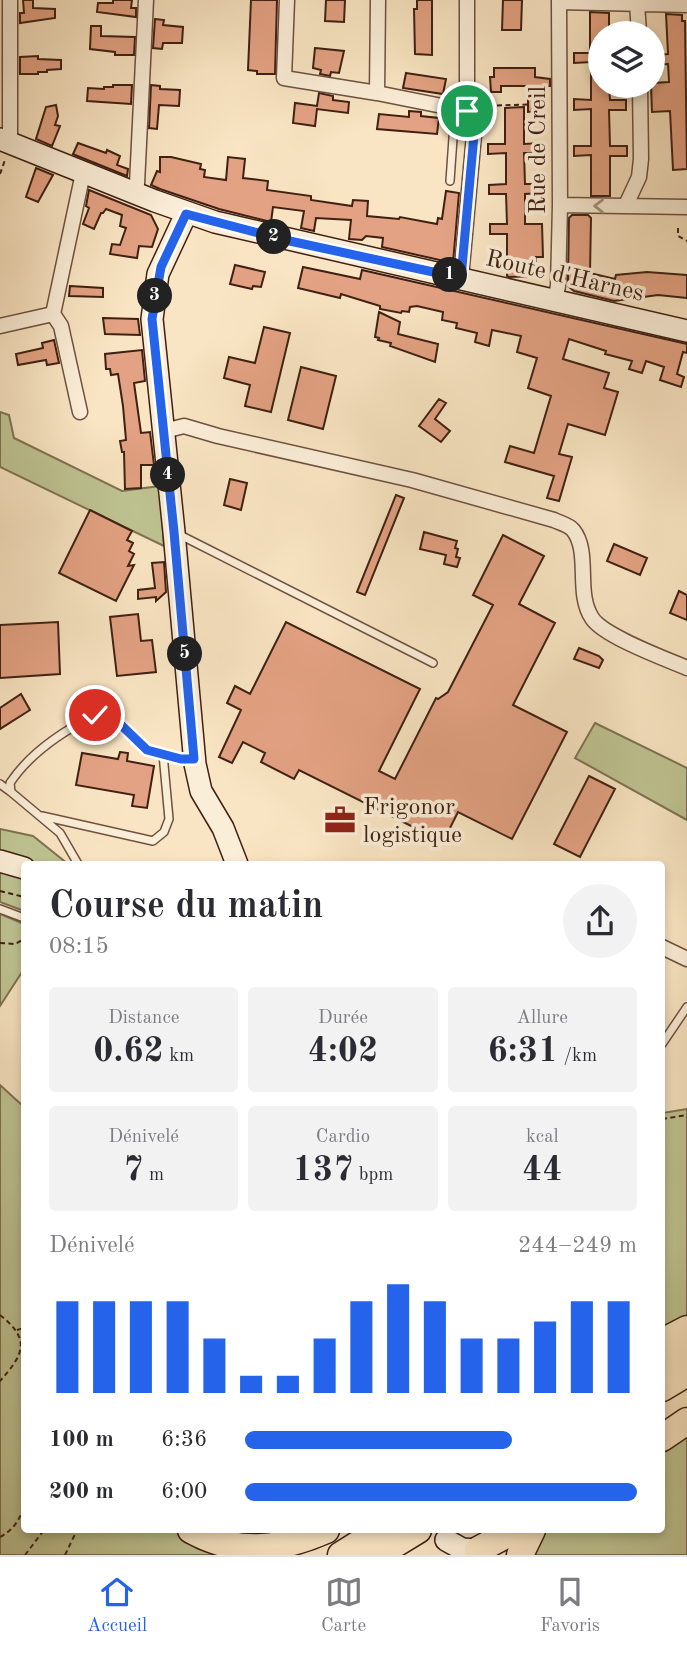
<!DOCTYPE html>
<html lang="fr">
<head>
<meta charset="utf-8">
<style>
  :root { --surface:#fff; --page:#f2f2f3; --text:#2b2b33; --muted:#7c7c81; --line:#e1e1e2; --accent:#2563eb }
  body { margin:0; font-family:"Old Standard TT",serif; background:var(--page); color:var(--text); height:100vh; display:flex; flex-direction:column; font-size:26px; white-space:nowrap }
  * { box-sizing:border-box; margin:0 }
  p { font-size:23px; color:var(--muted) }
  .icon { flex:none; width:38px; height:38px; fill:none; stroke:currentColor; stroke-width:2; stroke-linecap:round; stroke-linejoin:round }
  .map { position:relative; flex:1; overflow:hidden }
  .sheet { position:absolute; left:21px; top:861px; width:644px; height:672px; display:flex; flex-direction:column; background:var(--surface); border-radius:7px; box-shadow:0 4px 10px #0003 }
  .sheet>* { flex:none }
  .controls { position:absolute; left:588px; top:21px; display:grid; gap:14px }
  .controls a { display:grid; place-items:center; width:77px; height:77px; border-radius:50%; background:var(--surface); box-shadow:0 4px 10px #0003; font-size:35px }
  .pin { position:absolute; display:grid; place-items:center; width:60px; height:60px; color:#fff; margin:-30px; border:4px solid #fff; border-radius:50%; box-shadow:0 2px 7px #0007 }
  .km { position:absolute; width:35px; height:35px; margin:-18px; border-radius:50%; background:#222; color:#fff; font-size:19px; line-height:35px; text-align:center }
  .round { display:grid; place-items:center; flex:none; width:74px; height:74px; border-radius:37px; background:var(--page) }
  .summary { display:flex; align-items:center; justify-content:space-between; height:119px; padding:0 28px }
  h1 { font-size:38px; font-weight:600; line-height:52px }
  .stats { display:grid; grid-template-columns:repeat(3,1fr); gap:10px; height:119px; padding:7px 28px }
  .stats div { display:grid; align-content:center; border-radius:7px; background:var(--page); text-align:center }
  .stats b { font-size:35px; font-weight:600 }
  .stats small { font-size:19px; font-weight:400 }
  .stats p { font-size:19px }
  .chart { height:196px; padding:14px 28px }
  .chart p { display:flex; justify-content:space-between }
  .chart svg { width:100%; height:126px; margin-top:7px; stroke:var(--accent); stroke-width:6 }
  ul { padding:0 28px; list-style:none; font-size:23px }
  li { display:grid; grid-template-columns:112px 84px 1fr; align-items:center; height:52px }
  li i { height:18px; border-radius:9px; background:var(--accent) }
  .tab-bar { display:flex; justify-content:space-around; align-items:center; height:98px; border-top:2px solid var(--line); background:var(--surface); font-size:19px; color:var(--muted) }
  .tab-bar a { display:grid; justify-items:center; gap:4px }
  .tab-bar .current { color:var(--accent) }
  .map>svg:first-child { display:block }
  .green { fill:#bfc493; stroke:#7f7253; stroke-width:2 }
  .building { fill:#e3a283; stroke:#3f2013; stroke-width:2 }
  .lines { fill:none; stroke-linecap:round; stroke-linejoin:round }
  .lane-casing { stroke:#6e513f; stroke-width:10 }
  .street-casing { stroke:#6e513f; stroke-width:17 }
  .secondary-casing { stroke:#3f2013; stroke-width:24 }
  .highway-casing { stroke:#3f2013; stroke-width:29 }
  .path { stroke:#3f2013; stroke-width:2; stroke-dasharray:5 3.5; stroke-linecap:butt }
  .lane { stroke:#fbeed8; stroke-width:7 }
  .street { stroke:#fbeed8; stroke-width:14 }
  .secondary { stroke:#fbeed8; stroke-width:21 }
  .highway { stroke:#f9e5c3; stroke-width:26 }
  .oneway { stroke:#a6917f }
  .route-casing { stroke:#fff; stroke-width:14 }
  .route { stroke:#2563eb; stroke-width:9 }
  .labels { text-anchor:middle; stroke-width:7; stroke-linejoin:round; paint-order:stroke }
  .street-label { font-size:24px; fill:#3f2013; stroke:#fbeed8 }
  .poi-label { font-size:24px; fill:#3f2013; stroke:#fbeed8; text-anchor:start }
</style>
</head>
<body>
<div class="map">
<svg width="687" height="1555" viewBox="0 0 687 1555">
  <rect width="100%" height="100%" fill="#f9e5c3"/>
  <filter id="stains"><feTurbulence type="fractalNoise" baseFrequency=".00286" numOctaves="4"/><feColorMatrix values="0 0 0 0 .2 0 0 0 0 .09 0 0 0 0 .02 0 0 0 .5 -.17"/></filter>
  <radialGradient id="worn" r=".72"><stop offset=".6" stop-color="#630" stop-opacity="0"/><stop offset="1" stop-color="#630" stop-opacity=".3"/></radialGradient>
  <!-- green -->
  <path class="green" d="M0 412 9 415 14 438 122 491 160 486 164 546 0 467Z
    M595 723 687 768V820L575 758Z
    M0 829 33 836 68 864H35L0 854Z
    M0 871 24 876V911L0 902Z
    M0 914 24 924V969L0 1006Z
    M0 1085 24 1107V1530H184L226 1555H0Z
    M687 1109V1318L662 1330V1113Z
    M687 1435V1555H534L541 1538 547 1530H662V1451Z"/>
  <!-- building -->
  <path class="building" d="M23 0H33V8L55 9V18L20 23V13H24Z
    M113 0H132L131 8H136V17L97 12 98 3H113Z
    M251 0H277L275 74H257V71L248 70Z
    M326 0H345L344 22 325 21Z
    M417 0H432V55L415 54 414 9H417Z
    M503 0H522L521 30H502Z
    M590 12 609 13V33H600V86H609L610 100H626V110H609L610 146H627V156H610V196H591V155L574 156V146H591V109L574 110V99L591 100V62L574 63V53H590Z
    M666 14 682 15V21H685L687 169 673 170 670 111 652 112 651 86 653 83 669 82 668 64 653 65V55L668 54Z
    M155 19 164 20 163 25 183 27 182 43H163L162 49 153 48Z
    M91 26H101V36L135 37 134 55H115V52L90 49Z
    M315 48 344 51 339 73 331 72 330 76 320 74 321 70 313 68Z
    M38 56V59L61 60V69L47 70V72H38V74H20V57Z
    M494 68H535V77L550 79V86H537V111L528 112V86H501V92H491L490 77H494Z
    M406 73 446 79 443 94 403 88Z
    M113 85H132L131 104 87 101 88 88 104 89V87H113Z
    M151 85 160 86V89L180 90 179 106 159 105 157 129 149 128Z
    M319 93 333 96V100L349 102 348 113 317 109 315 126 293 123 295 103 317 106Z
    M56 105 58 116 55 125 60 126 52 146 36 139 46 107Z
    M524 107V144L541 143 542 153H524L525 184H542V193L525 194V224H542L543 257H536V276L509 277 507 276V234H490V224H507L506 194H489V185L506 184V153L488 154V144H505V108Z
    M409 111 421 112V116L439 118 437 134 377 129 379 114 409 117Z
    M78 143 106 153 107 150 120 156 117 165 128 169 127 176 75 155 73 154Z
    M160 157H171L201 164 200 169 205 170 204 177 226 180 228 157 245 159 243 178 268 181 267 190 311 196V200L352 206 353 200 368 201 367 216 399 219 400 217 437 224 438 218 442 219 446 191 459 193 453 263 382 247 383 238 366 236 362 240 349 239 351 220 316 218 314 231 301 228 304 211 273 207 271 222 219 209 160 189 151 185 157 171 160 172Z
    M36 168 53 175 38 202 26 197Z
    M89 190 151 215 158 229 152 247 139 246 137 258 110 254 112 244 120 245 126 228 120 226 122 215 106 209 103 213H101L94 229 83 224 89 208 86 206Z
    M572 215H588L591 218 590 273 615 279 616 275 647 272 687 275V298L658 295 614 301 574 291 568 286V279L569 218Z
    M235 265 265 272 261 287 253 286 252 289 230 284Z
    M303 267 360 279 362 270 687 344V353L683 352 677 374 684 377 681 387 660 380 664 367 646 361 642 373 629 369 632 361 605 354 606 351 569 339 563 359 609 373 604 388 618 392 605 435 568 424 559 454 572 457 559 501 547 498 554 476 505 462 510 446 534 453 551 396 528 388 537 358 517 352 521 336 492 330 489 346 475 342 477 333 456 328 457 323 442 320 443 312 417 306 410 307 409 312 402 311 401 313 380 309V306L341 294 340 298 298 288Z
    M70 286 103 288V297L69 296Z
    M379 312 400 322 398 334 438 344 435 362 390 346 391 343 378 340 379 338 375 337Z
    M103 318 138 319 140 335 105 334Z
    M264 327 290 333 271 412 245 406 250 385 224 378 229 357 255 363Z
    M54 340 59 363 47 365 46 360 18 365 16 354 43 348 42 343Z
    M142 350 145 381 134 383 141 433 150 432 154 465H141V488L125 489 124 452H122L120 441 126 440 123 406 118 374 111 375 110 369H106L105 354Z
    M301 367 336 376 323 429 288 420Z
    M439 399 446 403 435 419 450 431 441 442 419 426Z
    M230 479 247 483 241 510 224 505Z
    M396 495 404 498 365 595 357 592Z
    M90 510 132 531 127 540 133 543 129 551 134 554 128 566 134 565 116 601 59 573Z
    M424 532 457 541 455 548 458 549 456 557 460 558 457 567 444 564 446 555 420 549Z
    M503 535 544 556 519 604 555 623 513 705 567 732 512 839 458 812 443 842 299 770 294 779 261 762 265 753 243 742 232 763 219 757 241 710 227 703 235 686 250 694 286 622 420 689 379 771 395 779 436 698 438 699 448 692 493 605 473 595Z
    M614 544 647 558 640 575 607 561Z
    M164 562 166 592 156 601V597L138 599V590L155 588 152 563Z
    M679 591 687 595V620L670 613Z
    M138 614 141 641 152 640 156 672 117 676 110 617Z
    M58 622 60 674 0 678V625Z
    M579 648 599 656 603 660 599 668 574 659Z
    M21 694 30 710 0 729V708Z
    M120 752 128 753 127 761 154 766 147 808 132 806 134 795 76 785 82 753 118 759Z
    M589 776 615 789 580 857 554 844Z"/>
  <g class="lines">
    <defs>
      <path id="lane" d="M450 181 454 124 459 110
        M178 534 433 663
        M0 784 11 792
        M42 816 153 841 164 832 169 819 163 754
        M78 864 60 833 11 792 10 783C30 753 63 731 95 715L119 722 147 750 181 759H194
        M0 909 24 918
        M662 1044 687 1007"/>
      <path id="street" d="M10 0V143
        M287 0 284 78 377 93 467 111
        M559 2 687 5
        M637 3 639 33
        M377 93 378 0
        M132 192 137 184 146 0
        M560 205 687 207
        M626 205 639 177 641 159 640 86
        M461 278 474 135 467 111V0
        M555 300 558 286 560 205 559 0
        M0 326 53 314
        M80 412 61 326 53 314 83 173
        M164 431 184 426 218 436 412 480 554 520C560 523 569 525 573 530 591 552 575 593 592 618 603 636 666 659 687 668
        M662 947 687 959"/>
      <path id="secondary" d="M0 139 155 201 215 222 687 331
        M186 214 158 274 152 319 174 532 195 764 201 791 223 828 237 864
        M0 861 24 868
        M446 1540 462 1549 478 1550"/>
      <path id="highway" d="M662 1342 687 1329
        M662 1364 687 1350
        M662 1388 687 1373
        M662 1438 687 1421
        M191 1530C236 1555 278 1551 326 1530
        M478 1550 515 1530
        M341 1555 381 1530
        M377 1555 418 1530
        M520 1555 532 1530"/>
    </defs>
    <!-- lane casing -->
    <use href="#lane" class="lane-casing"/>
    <!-- street casing -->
    <use href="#street" class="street-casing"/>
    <!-- secondary casing -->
    <use href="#secondary" class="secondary-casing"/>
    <!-- highway casing -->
    <use href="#highway" class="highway-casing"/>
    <!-- path -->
    <path class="path" d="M480 106 544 104
      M0 174 5 160
      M678 228V236L687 241
      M0 891 24 897
      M0 943 15 944 24 939
      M662 1119 687 1115
      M0 1315C32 1340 23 1355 0 1381
      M17 1330 24 1328
      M0 1537C13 1530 19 1521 24 1507
      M25 1555 44 1530
      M65 1555 77 1530"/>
    <!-- lane -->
    <use href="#lane" class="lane"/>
    <!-- street -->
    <use href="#street" class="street"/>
    <!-- secondary -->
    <use href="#secondary" class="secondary"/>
    <!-- highway -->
    <use href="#highway" class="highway"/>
  </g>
  <!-- one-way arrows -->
  <defs><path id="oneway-chevron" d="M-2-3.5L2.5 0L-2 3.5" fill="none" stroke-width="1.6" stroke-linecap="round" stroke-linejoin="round" transform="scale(1.75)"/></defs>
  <use class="oneway" href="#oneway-chevron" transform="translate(599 206) rotate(-179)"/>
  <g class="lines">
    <defs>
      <path id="route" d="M95 715 118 722 147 750 181 759H194L174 532 152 319 161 267 186 214 285 240 461 278 474 135 467 111"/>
    </defs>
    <!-- route casing -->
    <use href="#route" class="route-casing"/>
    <!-- route -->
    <use href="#route" class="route"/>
  </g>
  <!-- icons -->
  <defs>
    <symbol id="office-bare" viewBox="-9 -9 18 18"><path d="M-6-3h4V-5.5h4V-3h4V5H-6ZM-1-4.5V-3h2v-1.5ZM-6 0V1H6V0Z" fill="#8f2418" stroke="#fbeed8" stroke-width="2.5" paint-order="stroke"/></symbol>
  </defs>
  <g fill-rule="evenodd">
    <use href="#office-bare" x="318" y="798" width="44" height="44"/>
  </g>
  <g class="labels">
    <!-- street labels -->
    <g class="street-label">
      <text transform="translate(537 150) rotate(-90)" y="8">Rue de Creil</text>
      <text transform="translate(565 275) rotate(13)" y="8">Route d'Harnes</text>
    </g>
    <!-- poi labels -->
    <g class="poi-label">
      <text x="363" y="814">Frigonor<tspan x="363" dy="28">logistique</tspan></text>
    </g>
  </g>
  <rect width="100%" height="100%" filter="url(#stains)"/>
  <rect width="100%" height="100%" fill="url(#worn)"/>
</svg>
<div class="controls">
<a><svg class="icon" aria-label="layers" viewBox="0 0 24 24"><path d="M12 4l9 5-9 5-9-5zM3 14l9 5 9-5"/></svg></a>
</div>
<div class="pin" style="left:467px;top:111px;background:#1e9e55"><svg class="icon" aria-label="arrive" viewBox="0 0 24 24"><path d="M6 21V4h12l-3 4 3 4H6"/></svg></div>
<div class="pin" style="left:95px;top:715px;background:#d93025"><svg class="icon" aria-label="check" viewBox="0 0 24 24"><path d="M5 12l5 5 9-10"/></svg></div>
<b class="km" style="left:450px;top:275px">1</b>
<b class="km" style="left:274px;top:237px">2</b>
<b class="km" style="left:155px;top:296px">3</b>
<b class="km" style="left:168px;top:475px">4</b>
<b class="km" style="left:185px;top:654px">5</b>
<section class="sheet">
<div class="summary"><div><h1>Course du matin</h1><p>08:15</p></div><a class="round"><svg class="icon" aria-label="share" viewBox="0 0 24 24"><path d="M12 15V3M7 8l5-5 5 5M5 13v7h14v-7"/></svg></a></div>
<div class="stats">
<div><p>Distance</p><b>0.62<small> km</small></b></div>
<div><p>Durée</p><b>4:02</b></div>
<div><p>Allure</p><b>6:31<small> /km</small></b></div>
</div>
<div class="stats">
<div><p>Dénivelé</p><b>7<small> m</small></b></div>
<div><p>Cardio</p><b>137<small> bpm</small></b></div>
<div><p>kcal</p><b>44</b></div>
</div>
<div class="chart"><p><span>Dénivelé</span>244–249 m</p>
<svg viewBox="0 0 160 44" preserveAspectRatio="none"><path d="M5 44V12M15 44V12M25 44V12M35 44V12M45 44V25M55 44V38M65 44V38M75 44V25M85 44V12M95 44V6M105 44V12M115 44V25M125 44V25M135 44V19M145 44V12M155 44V12"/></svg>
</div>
<ul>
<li><b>100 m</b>6:36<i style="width:68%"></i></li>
<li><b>200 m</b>6:00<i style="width:100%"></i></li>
</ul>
</section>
</div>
<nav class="tab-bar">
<a class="current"><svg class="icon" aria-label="home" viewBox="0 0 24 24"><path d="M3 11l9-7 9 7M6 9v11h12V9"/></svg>Accueil</a>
<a><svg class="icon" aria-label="map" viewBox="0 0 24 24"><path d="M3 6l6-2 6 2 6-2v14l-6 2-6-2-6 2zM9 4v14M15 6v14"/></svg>Carte</a>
<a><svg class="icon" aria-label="saved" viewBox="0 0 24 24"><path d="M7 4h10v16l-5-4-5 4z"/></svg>Favoris</a>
</nav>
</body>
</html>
